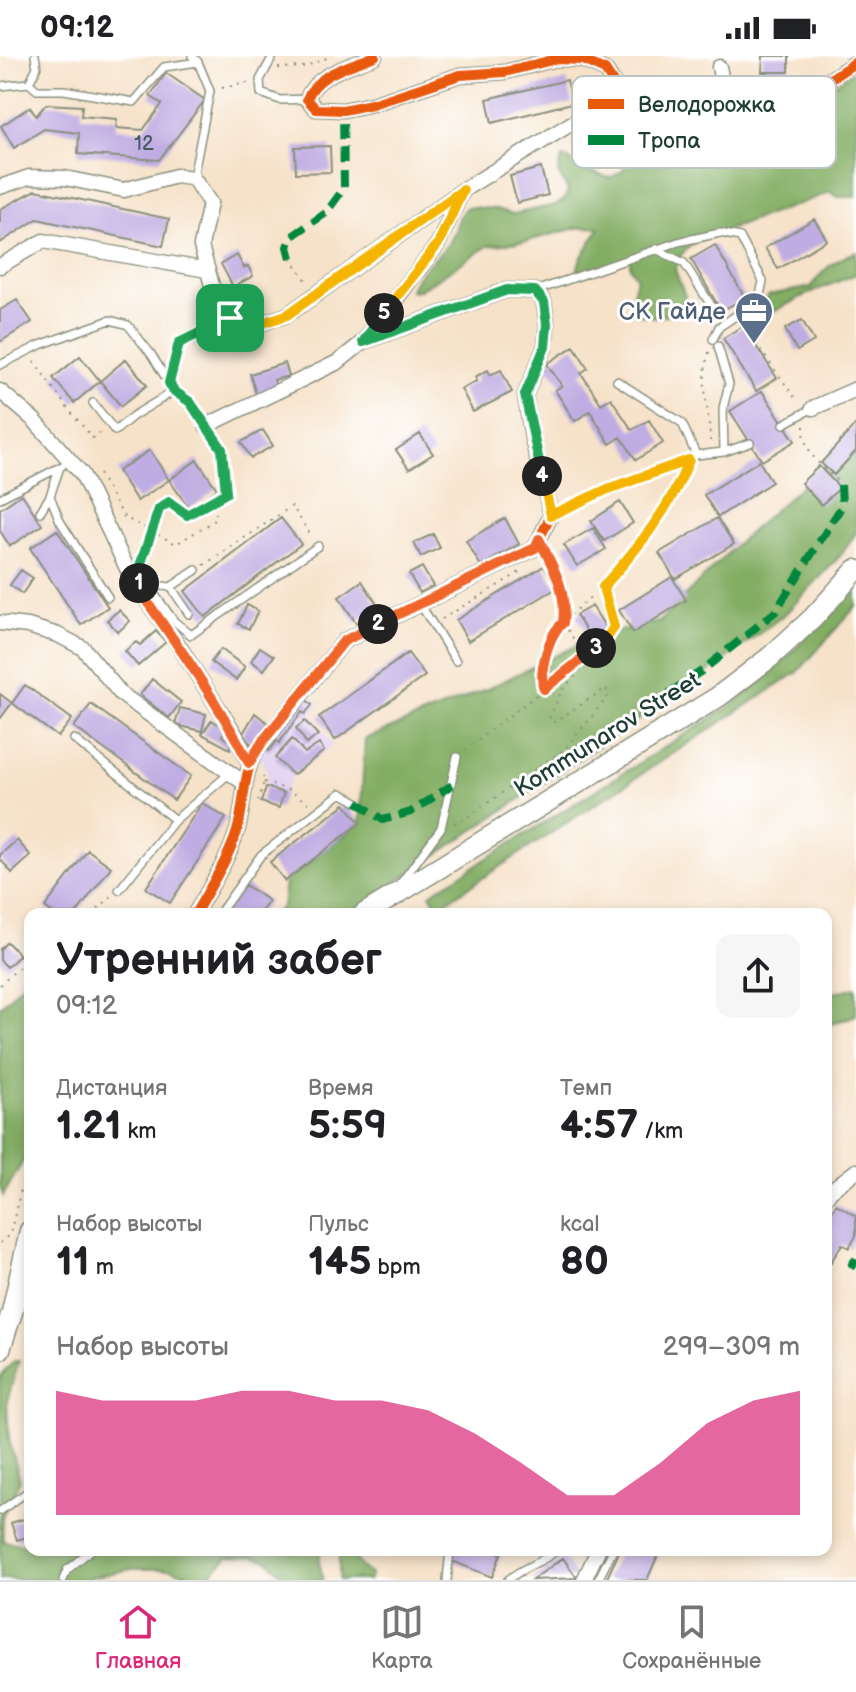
<!DOCTYPE html>
<html lang="ru">
<head>
<meta charset="utf-8">
<style>
  :root { --surface:#fff; --page:#f6f6f6; --text:#202124; --muted:#757577; --line:#e0e0e0; --accent:#db2777 }
  body { margin:0; font-family:"Balsamiq Sans",sans-serif; background:var(--page); color:var(--text); height:100vh; display:flex; flex-direction:column; font-size:30px; white-space:nowrap }
  * { box-sizing:border-box; margin:0 }
  p { font-size:26px; color:var(--muted) }
  .icon { flex:none; width:44px; height:44px; fill:none; stroke:currentColor; stroke-width:2; stroke-linecap:round; stroke-linejoin:round }
  .map { position:relative; flex:1; overflow:hidden }
  .details { position:absolute; left:24px; top:852px; width:808px; height:648px; display:flex; flex-direction:column; background:var(--surface); border-radius:16px; box-shadow:0 4px 12px #0003 }
  .details>* { flex:none }
  .pin { position:absolute; display:grid; place-items:center; width:68px; height:68px; color:#fff; margin:-34px; border-radius:16px; box-shadow:0 4px 12px #0006 }
  .km { position:absolute; width:40px; height:40px; margin:-20px; border-radius:50%; background:#222; color:#fff; font-size:22px; line-height:40px; text-align:center }
  .round { display:grid; place-items:center; flex:none; width:84px; height:84px; border-radius:16px; background:var(--page) }
  .overview { display:flex; align-items:center; justify-content:space-between; height:136px; padding:0 32px }
  h1 { font-size:44px; font-weight:800; line-height:60px }
  .metrics { display:grid; grid-template-columns:repeat(3,1fr); gap:12px; height:136px; padding:8px 32px }
  .metrics div { display:grid; align-content:center }
  .metrics b { font-size:40px; font-weight:800 }
  .metrics small { font-size:22px; font-weight:400 }
  .metrics p { font-size:22px }
  .chart { height:224px; padding:16px 32px }
  .chart p { display:flex; justify-content:space-between }
  .chart svg { width:100%; height:144px; margin-top:8px; fill:var(--accent); opacity:.7 }
  .status { display:flex; justify-content:space-between; align-items:center; height:56px; padding:0 40px; background:var(--surface); direction:ltr }
  .status svg { height:22px; fill:currentColor }
  .menu { display:flex; justify-content:space-around; align-items:center; height:112px; border-top:2px solid var(--line); background:var(--surface); font-size:22px; color:var(--muted) }
  .menu a { display:grid; justify-items:center; gap:4px }
  .menu .current { color:var(--accent) }
  .map>svg:first-child { display:block }
  .built { fill:#e4d3f2 }
  .forest { fill:#83ad64; stroke:#51754c; stroke-width:2 }
  .building { fill:#bface2 }
  .lines { fill:none; stroke-linecap:round; stroke-linejoin:round }
  .lane-casing { stroke:#8a907e; stroke-width:10 }
  .street-casing { stroke:#8a907e; stroke-width:17 }
  .secondary-casing { stroke:#8a907e; stroke-width:23 }
  .path { stroke:#8a907e; stroke-width:2; stroke-dasharray:2 6; stroke-linecap:butt }
  .lane { stroke:#fff; stroke-width:7 }
  .street { stroke:#fff; stroke-width:14 }
  .secondary { stroke:#fff; stroke-width:20 }
  .quiet { stroke:#00873e; stroke-width:8; stroke-dasharray:16 8; stroke-linecap:butt }
  .cycleway-casing { stroke:#fff; stroke-width:15 }
  .cycleway { stroke:#e8590c; stroke-width:10 }
  .split-1-casing { stroke:#fff; stroke-width:16 }
  .split-2-casing { stroke:#fff; stroke-width:16 }
  .split-3-casing { stroke:#fff; stroke-width:16 }
  .split-4-casing { stroke:#fff; stroke-width:16 }
  .split-5-casing { stroke:#fff; stroke-width:16 }
  .split-6-casing { stroke:#fff; stroke-width:16 }
  .split-1 { stroke:#22a559; stroke-width:10 }
  .split-2 { stroke:#f0652b; stroke-width:10 }
  .split-3 { stroke:#f0652b; stroke-width:10 }
  .split-4 { stroke:#f5b400; stroke-width:10 }
  .split-5 { stroke:#22a559; stroke-width:10 }
  .split-6 { stroke:#f5b400; stroke-width:10 }
  .labels { text-anchor:middle; stroke-width:6; stroke-linejoin:round; paint-order:stroke }
  .number-label { font-size:20px; fill:#475960 }
  .service-label { font-size:24px; fill:#4e5e75; stroke:#fff; text-anchor:end }
  .street-label { font-size:24px; fill:#1f3d34; stroke:#fff }
  .key { fill:#fff; stroke:#bcc5c2; stroke-width:2 }
  .key-label { font-size:22px; fill:#1f3d34 }
</style>
</head>
<body>
<div class="status"><b>09:12</b><svg viewBox="0 0 49 12"><path d="M0 12V9h3v3zM5 12V6h3v6zM10 12V3h3v9zM15 12V0h3v12zM26 1h20v11H26zM47 4h2v5h-2z"/></svg></div>
<div class="map">
<svg width="856" height="1524" viewBox="0 0 856 1524">
  <rect width="100%" height="100%" fill="#fff"/>
  <filter id="ink" filterUnits="userSpaceOnUse"><feTurbulence type="fractalNoise" baseFrequency=".0125" numOctaves="2"/><feDisplacementMap in="SourceGraphic" scale="16" xChannelSelector="R" yChannelSelector="G"/><feConvolveMatrix kernelMatrix="1 2 1 2 8 2 1 2 1" color-interpolation-filters="sRGB"/></filter>
  <filter id="wash" filterUnits="userSpaceOnUse"><feTurbulence type="fractalNoise" baseFrequency=".006" numOctaves="4" result="noise"/><feDisplacementMap in="SourceGraphic" scale="32" xChannelSelector="R" yChannelSelector="G"/><feGaussianBlur stdDeviation="1.8" result="paint"/><feColorMatrix in="noise" values="0 0 0 0 0 0 0 0 0 0 0 0 0 0 0 0 0 1.4 0 .05"/><feComposite in="paint" operator="in"/></filter>
  <g filter="url(#wash)">
    <rect width="100%" height="100%" fill="#f6e2c9"/>
    <!-- built -->
    <path class="built" d="M308 637 319 648 311 658 333 690 300 711 293 719 284 737 266 731 268 718 258 698Z"/>
    <!-- forest -->
    <path class="forest" d="M856 14V141H838L831 136 694 186 681 199 675 214 685 240 680 257 654 261 636 258 631 246 637 222 630 211V202L587 218 577 216 580 204 600 171 576 172 527 185 488 190 419 234 410 235C416 214 438 203 450 185 458 174 456 159 467 151L496 153 513 158 556 149 565 143 568 134 558 117 562 102 569 103 580 112 610 122 621 116 633 100 662 95 683 83 682 73 668 52 760 72 791 55Z
      M856 196V218L803 240 773 256H761L757 251 769 239 811 231C824 212 835 204 856 196Z
      M856 397V477L840 500 785 558 695 626 348 858H275L282 850 285 825 360 767 365 683 487 633 598 579 659 566 739 486 810 422Z
      M856 528V550L798 616 438 851 430 838 735 647 781 608Z
      M30 920V1093L3 1140 0 1129V951Z
      M856 931V959L826 970V939Z
      M14 1305H19L7 1345 9 1383 20 1424 3 1459V1485L30 1489V1494H287L294 1497 299 1494H321L319 1506 323 1524H287L269 1505 252 1500 228 1501 210 1518 196 1521 171 1513H132L91 1521 89 1524 0 1523V1321Z
      M339 1494H355C354 1505 362 1513 371 1518L369 1524H339Z"/>
    <g id="blocks">
      <!-- building -->
      <path class="building" d="M763 0H789V16H762Z
        M166 17 205 44 159 104 78 98 79 77 44 73 14 92 1 70 30 51 36 60 46 48 82 50 81 60 117 63 116 72 143 74 162 48 150 40Z
        M567 24 572 47 492 67 487 43Z
        M330 90 331 116 296 117 295 91Z
        M541 112 548 139 517 147 510 120Z
        M36 134 169 163 163 190 37 163 0 187V153Z
        M814 163 827 184 778 213 765 192Z
        M715 189 745 242 721 255 691 203Z
        M237 199 244 212 248 210 253 220 233 231 221 208Z
        M17 244 32 266 0 286V254Z
        M802 264 814 285 797 295 785 273Z
        M743 270 777 322 756 335 723 282Z
        M574 290 588 312 581 317 601 348 611 342 632 374 649 364 663 387 636 404 621 381 610 388 590 355 575 365 555 334 562 330 547 308Z
        M80 300 100 325 74 347 53 322Z
        M126 303 147 329 121 350 100 325Z
        M285 307 289 320 274 324 276 331 256 338 250 318Z
        M488 314 490 319 501 314 512 336 473 356 461 333 477 325 475 321Z
        M762 335 795 385 762 405 730 355Z
        M856 368V395L834 419 821 407Z
        M263 374 273 390 251 402 241 386Z
        M420 378 433 398 409 413 396 394Z
        M150 394 169 424 197 404 217 433 190 453 169 424 137 445 118 415Z
        M759 405 772 426 718 461 704 439Z
        M819 410 840 432 821 449 801 427Z
        M22 438 42 469 10 490 0 475V453Z
        M620 446 633 467 604 485 591 465Z
        M281 462 301 488 205 561 185 535Z
        M505 462 519 488 481 510 466 485Z
        M717 462 734 488 675 523 659 497Z
        M593 472 606 493 577 510 564 489Z
        M57 474 108 551 81 569 30 492Z
        M433 478 440 492 421 501 414 487Z
        M544 510 557 532 468 585 456 564Z
        M422 511 433 530 420 537 409 518Z
        M21 514 33 522 22 538 10 529Z
        M672 521 686 544 633 577 619 554Z
        M362 525 379 551 356 567 339 541Z
        M247 549 258 555 249 573 238 568Z
        M592 550 606 572 590 581 576 559Z
        M119 554 130 565 118 576 107 564Z
        M156 575 166 586 138 610 125 595 136 586 140 589Z
        M260 591 274 600 264 614 251 605Z
        M221 593 245 611 236 624 211 606Z
        M408 597 425 620 335 684 319 661Z
        M152 623 181 646 169 662 140 639Z
        M25 629 72 663 58 681 12 647 0 663V638L12 647Z
        M304 642 312 649 305 658 302 656 279 687 277 685 269 695 264 691Z
        M91 648 191 720 174 744 74 671Z
        M180 652 206 658 202 675 175 669Z
        M255 657 268 667 252 689 242 679Z
        M212 664 225 673 222 680 231 686 230 693 202 678Z
        M305 665 318 679 307 688 296 672Z
        M292 683 305 697 319 688 324 695 293 719 275 702Z
        M266 731 284 737 279 752 261 746Z
        M202 747 226 762 170 847 146 832Z
        M345 748 360 767 285 825 270 806Z
        M17 784 31 800 12 817 0 803V799Z
        M88 794 111 811 76 858H54L45 851Z
        M245 829 269 845 259 858H224Z
        M7 886 20 899 7 911 0 904V893Z
        M836 1148 856 1160V1180L849 1192 842 1188 826 1214V1164Z
        M30 1461V1480L17 1484 11 1467Z
        M457 1494H494L501 1498 492 1521 452 1505Z
        M620 1494H647L658 1499 647 1524H606Z
        M563 1502 577 1522 532 1524Z"/>
    </g>
  </g>
  <g filter="url(#ink)">
    <use href="#blocks" fill-opacity="0" stroke="#8a907e" stroke-width="2"/>
    <g class="lines">
      <defs>
        <path id="lane" d="M192 0 198 6 210 35 193 122
          M273 0 260 24 261 37 280 44 307 43
          M29 27 37 34H64L134 46 164 11 198 6
          M0 30 29 27 37 11 35 0
          M656 193 684 207 716 257
          M535 235 678 186 720 177 740 181 763 225 759 244 719 271 713 283
          M718 290 729 328 723 352 724 396
          M0 309 40 289 110 264 128 269 151 298 174 335 133 360 115 375 93 347
          M617 325 682 367 696 399
          M784 368 813 352
          M60 411 50 440 60 465 108 541
          M0 442 62 410
          M159 453 169 446 187 459 226 437 222 393 190 346 174 335
          M40 456 50 440
          M551 459 608 433 696 399 724 396 750 387
          M540 485 563 532
          M145 528 171 531 196 514
          M147 528 174 565 191 579 318 490
          M171 531 189 558
          M420 548 456 605
          M604 586 614 571 603 531C637 493 672 452 689 404
          M74 683 175 764
          M400 828 441 772 457 701
          M119 834 175 764 230 717
          M219 858 261 799 341 737 357 746
          M0 1455 30 1434
          M63 1524 67 1514 91 1494
          M447 1524 450 1494
          M508 1524C523 1510 542 1507 557 1494
          M598 1524 613 1494"/>
        <path id="street" d="M375 0C351 10 316 17 307 43L316 53 343 54 372 48 460 19 505 16 556 3 582 4 605 14 618 34 634 33 767 65 856 6
          M719 11 726 47 738 53
          M0 131 29 121 65 122 124 134 176 120 193 122 210 147 201 190 220 258 250 271 287 259 463 134
          M0 210 43 185 207 214
          M0 335 34 364 82 418 134 527 177 587 235 678 249 707
          M813 352 856 333
          M206 370 338 306 363 286 438 188 463 134 577 64 618 34
          M0 567 28 570 58 579 83 592 121 638 244 727
          M195 858C210 831 228 804 237 775 245 749 242 722 255 697L344 585 535 492 551 459 532 382 525 339 545 291 547 268 544 246 535 235 507 234 363 286
          M826 1141 830 1135 856 1115
          M584 1524 598 1494"/>
        <path id="secondary" d="M364 858 718 641 769 602 813 562 856 514
          M0 1293 12 1256 30 1175"/>
      </defs>
      <!-- lane casing -->
      <use href="#lane" class="lane-casing"/>
      <!-- street casing -->
      <use href="#street" class="street-casing"/>
      <!-- secondary casing -->
      <use href="#secondary" class="secondary-casing"/>
      <!-- path -->
      <path class="path" d="M278 12 304 11 332 0
        M222 32 251 26
        M291 202 309 228
        M742 268 798 346
        M709 296C699 329 710 352 710 385
        M34 305 68 353 93 382 103 374
        M172 314 179 287 214 270
        M804 370C803 398 822 410 841 428
        M99 418 124 461 176 488 214 465 216 457
        M141 508 154 465
        M204 509 292 450 311 480
        M442 563 522 515
        M545 632 597 591
        M465 694 544 633 540 622 554 573 593 539
        M264 726 289 734 308 747
        M258 745 264 726 263 721
        M454 767 465 763 567 691 609 639 606 632 553 667 550 661 562 634 587 607 585 600 563 567 564 541
        M92 858 112 840
        M0 929 30 901
        M0 1187 10 1178 23 1125 30 1128"/>
      <!-- lane -->
      <use href="#lane" class="lane"/>
      <!-- street -->
      <use href="#street" class="street"/>
      <!-- secondary -->
      <use href="#secondary" class="secondary"/>
      <!-- quiet -->
      <path class="quiet" d="M291 202 288 191 291 181 326 157 344 132 343 54
        M669 637 703 614 775 556 842 450 841 428
        M357 746 383 764 411 756 452 729
        M856 1203 852 1208 856 1211"/>
      <defs>
        <path id="cycleway" d="M375 0C351 10 316 17 307 43L316 53 343 54 372 48 460 19 505 16 556 3 582 4 605 14 618 34 634 33 767 65 856 6
          M195 858C210 831 228 804 237 775 245 749 242 722 255 697L344 585 535 492 551 459 532 382 525 339 545 291 547 268 544 246 535 235 507 234 363 286"/>
      </defs>
      <!-- cycleway casing -->
      <use href="#cycleway" class="cycleway-casing"/>
      <!-- cycleway -->
      <use href="#cycleway" class="cycleway"/>
    </g>
  </g>
  <g class="lines" filter="url(#ink)">
    <defs>
      <path id="split-1" d="M139 527 154 529 155 522 138 516 159 453 169 446 187 459 226 437 222 393 190 346 174 335 169 327 179 287 230 262"/>
      <path id="split-2" d="M139 527H134C175 585 217 644 249 707L263 685 344 585 378 568"/>
      <path id="split-3" d="M378 568 535 492 539 483C554 513 567 533 563 567 549 577 538 617 544 633L596 592"/>
      <path id="split-4" d="M542 420 551 459 608 433 689 404C671 452 637 493 603 531L614 571 604 586 596 592"/>
      <path id="split-5" d="M384 257 363 286 507 234 535 235 544 246 547 268 545 291 525 339 542 420"/>
      <path id="split-6" d="M230 262 250 271 287 259 463 134 438 188 384 257"/>
    </defs>
    <!-- split-1 casing -->
    <use href="#split-1" class="split-1-casing"/>
    <!-- split-2 casing -->
    <use href="#split-2" class="split-2-casing"/>
    <!-- split-3 casing -->
    <use href="#split-3" class="split-3-casing"/>
    <!-- split-4 casing -->
    <use href="#split-4" class="split-4-casing"/>
    <!-- split-5 casing -->
    <use href="#split-5" class="split-5-casing"/>
    <!-- split-6 casing -->
    <use href="#split-6" class="split-6-casing"/>
    <!-- split-1 -->
    <use href="#split-1" class="split-1"/>
    <!-- split-2 -->
    <use href="#split-2" class="split-2"/>
    <!-- split-3 -->
    <use href="#split-3" class="split-3"/>
    <!-- split-4 -->
    <use href="#split-4" class="split-4"/>
    <!-- split-5 -->
    <use href="#split-5" class="split-5"/>
    <!-- split-6 -->
    <use href="#split-6" class="split-6"/>
  </g>
  <!-- icons -->
  <defs>
    <symbol id="office-pin" viewBox="-11 -11 22 30"><path d="M0 17L-7.5 6A9.5 9.5 0 1 1 7.5 6Z" fill="#5c6f8a" stroke="#fff"/><path d="M-6-3h4V-5.5h4V-3h4V5H-6ZM-1-4.5V-3h2v-1.5ZM-6 0V1H6V0Z" fill="#fff"/></symbol>
  </defs>
  <g fill-rule="evenodd">
    <use href="#office-pin" x="732" y="233" width="44" height="60"/>
  </g>
  <g class="labels">
    <!-- number labels -->
    <g class="number-label">
      <text x="144" y="94">12</text>
    </g>
    <!-- service labels -->
    <g class="service-label">
      <text x="726" y="263">СК Гайде</text>
    </g>
    <!-- street labels -->
    <g class="street-label">
      <text transform="translate(607 678) rotate(-32)" y="8">Kommunarov Street</text>
    </g>
  </g>
  <!-- legend -->
  <rect x="572" y="20" width="264" height="92" rx="12" class="key"/>
  <rect x="588" y="43" width="36" height="10" fill="#e8590c"/>
  <rect x="588" y="79" width="36" height="10" fill="#00873e"/>
  <g class="key-label">
    <text x="638" y="56">Велодорожка</text>
    <text x="638" y="92">Тропа</text>
  </g>
</svg>
<div class="pin" style="left:230px;top:262px;background:#1e9e55"><svg class="icon" aria-label="arrive" viewBox="0 0 24 24"><path d="M6 21V4h12l-3 4 3 4H6"/></svg></div>
<b class="km" style="left:139px;top:527px">1</b>
<b class="km" style="left:378px;top:568px">2</b>
<b class="km" style="left:596px;top:592px">3</b>
<b class="km" style="left:542px;top:420px">4</b>
<b class="km" style="left:384px;top:257px">5</b>
<section class="details">
<div class="overview"><div><h1>Утренний забег</h1><p>09:12</p></div><a class="round"><svg class="icon" aria-label="share" viewBox="0 0 24 24"><path d="M12 15V3M7 8l5-5 5 5M5 13v7h14v-7"/></svg></a></div>
<div class="metrics">
<div><p>Дистанция</p><b>1.21<small> km</small></b></div>
<div><p>Время</p><b>5:59</b></div>
<div><p>Темп</p><b>4:57<small> /km</small></b></div>
</div>
<div class="metrics">
<div><p>Набор высоты</p><b>11<small> m</small></b></div>
<div><p>Пульс</p><b>145<small> bpm</small></b></div>
<div><p>kcal</p><b>80</b></div>
</div>
<div class="chart"><p><span>Набор высоты</span>299–309 m</p>
<svg viewBox="0 0 160 44" preserveAspectRatio="none"><path d="M0 44V6L10 9L20 9L30 9L40 6L50 6L60 9L70 9L80 12L90 19L100 28L110 38L120 38L130 28L140 16L150 9L160 6V44z"/></svg>
</div>
</section>
</div>
<nav class="menu">
<a class="current"><svg class="icon" aria-label="home" viewBox="0 0 24 24"><path d="M3 11l9-7 9 7M6 9v11h12V9"/></svg>Главная</a>
<a><svg class="icon" aria-label="map" viewBox="0 0 24 24"><path d="M3 6l6-2 6 2 6-2v14l-6 2-6-2-6 2zM9 4v14M15 6v14"/></svg>Карта</a>
<a><svg class="icon" aria-label="saved" viewBox="0 0 24 24"><path d="M7 4h10v16l-5-4-5 4z"/></svg>Сохранённые</a>
</nav>
</body>
</html>
